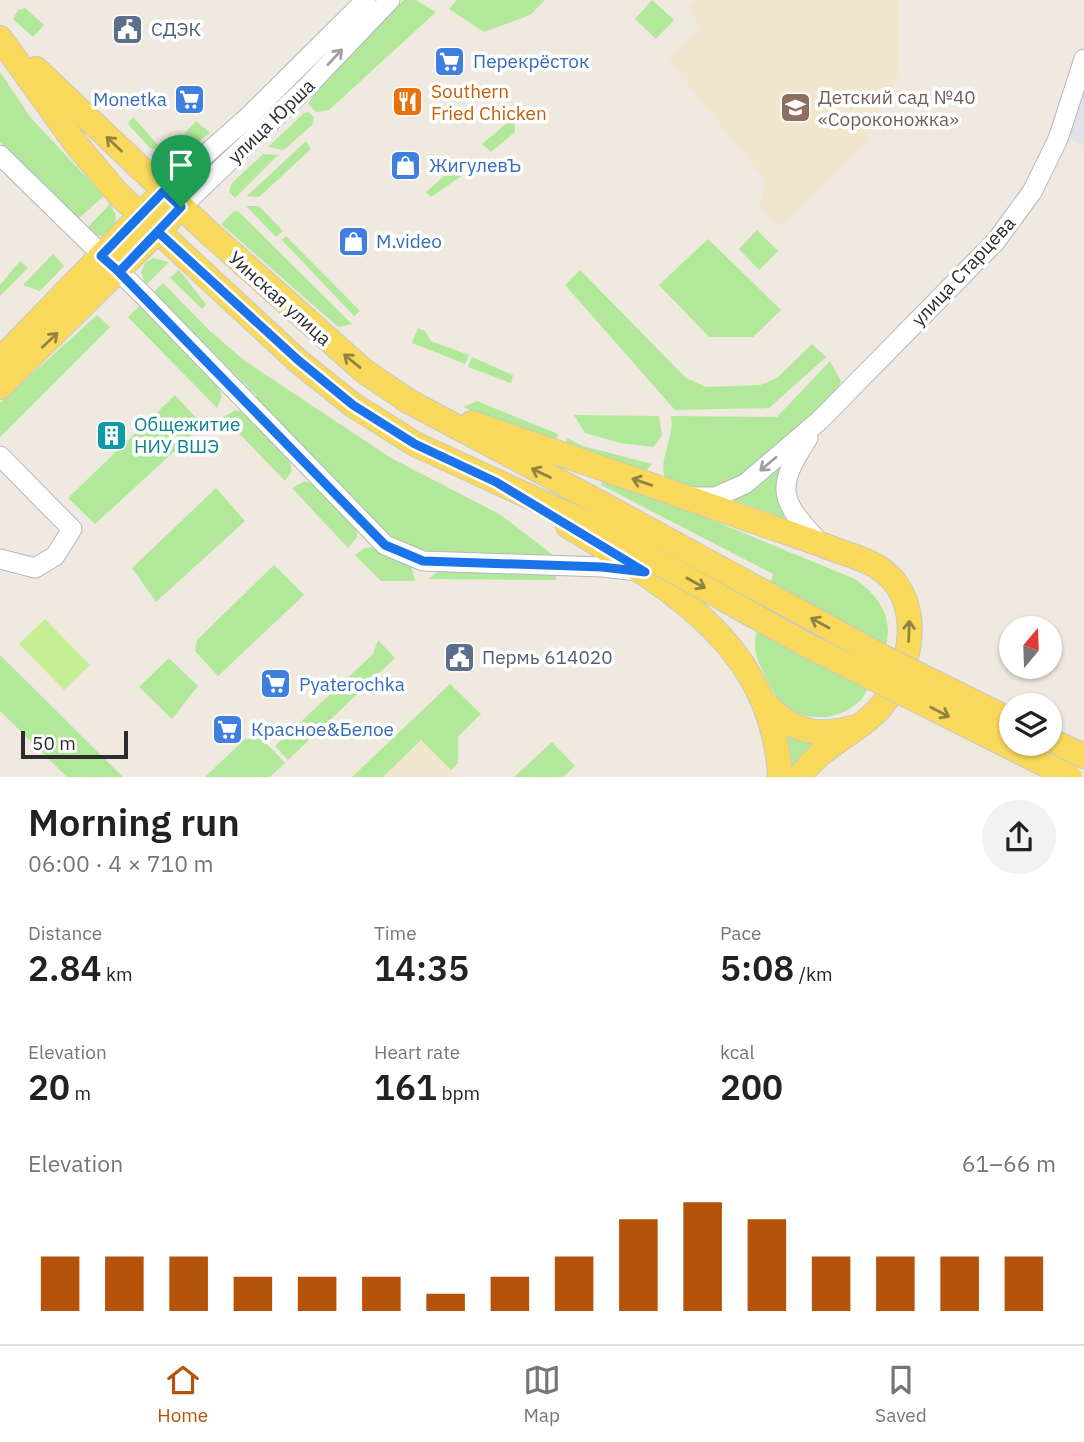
<!DOCTYPE html>
<html lang="en">
<head>
<meta charset="utf-8">
<style>
  :root { --surface:#fff; --page:#f2f2f2; --text:#222; --muted:#767676; --line:#e0e0e0; --accent:#b45309 }
  body { margin:0; font-family:"IBM Plex Sans",sans-serif; background:var(--page); color:var(--text); height:100vh; display:flex; flex-direction:column; font-size:26px; white-space:nowrap }
  * { box-sizing:border-box; margin:0 }
  p { font-size:23px; color:var(--muted) }
  .icon { flex:none; width:38px; height:38px; fill:none; stroke:currentColor; stroke-width:2; stroke-linecap:round; stroke-linejoin:round }
  .map { position:relative; height:777px; overflow:hidden }
  .details { display:flex; flex-direction:column; background:var(--surface); flex:1 }
  .details>* { flex:none }
  .needle { width:46px; rotate:19deg }
  .controls { position:absolute; left:999px; top:616px; display:grid; gap:14px }
  .controls a { display:grid; place-items:center; width:63px; height:63px; border-radius:50%; background:var(--surface); box-shadow:0 2px 5px #0004; font-size:35px }
  .scale { position:absolute; left:21px; bottom:18px; width:107px; box-sizing:border-box; padding-left:7px; border:4px solid #2d2d2d; border-top:0; font-size:19px; line-height:24px; white-space:nowrap; color:#2d2d2d; -webkit-text-stroke:5px #fff; paint-order:stroke }
  .pin { position:absolute; display:grid; place-items:center; width:60px; height:60px; color:#fff; margin:-72px -30px; border-radius:50% 50% 50% 0; rotate:-45deg; box-shadow:0 0 7px #0007 }
  .pin .icon { rotate:45deg }
  .round { display:grid; place-items:center; flex:none; width:74px; height:74px; border-radius:37px; background:var(--page) }
  .summary { display:flex; align-items:center; justify-content:space-between; height:119px; padding:0 28px }
  h1 { font-size:38px; font-weight:600; line-height:52px }
  .stats { display:grid; grid-template-columns:repeat(3,1fr); gap:10px; height:119px; padding:7px 28px }
  .stats div { display:grid; align-content:center }
  .stats b { font-size:35px; font-weight:600 }
  .stats small { font-size:19px; font-weight:400 }
  .stats p { font-size:19px }
  .chart { height:196px; padding:14px 28px }
  .chart p { display:flex; justify-content:space-between }
  .chart svg { width:100%; height:126px; margin-top:7px; stroke:var(--accent); stroke-width:6 }
  .menu { display:flex; justify-content:space-around; align-items:center; height:98px; border-top:2px solid var(--line); background:var(--surface); font-size:19px; color:var(--muted) }
  .menu a { display:grid; justify-items:center; gap:4px }
  .menu .selected { color:var(--accent) }
  .map>svg:first-child { display:block }
  .industrial { fill:#e2e0e8 }
  .education { fill:#f1e7cf }
  .green { fill:#b2e89a }
  .pitch { fill:#c6ef95 }
  .lines { fill:none; stroke-linecap:round; stroke-linejoin:round }
  .minor-casing { stroke:#b3b5c1; stroke-width:21 }
  .major-casing { stroke:#c8c8c8; stroke-width:26 }
  .minor { stroke:#fff; stroke-width:19 }
  .major { stroke:#f8d95c; stroke-width:24 }
  .major-bridge-casing { stroke:#c8c8c8; stroke-width:26; stroke-linecap:butt }
  .major-bridge { stroke:#f8d95c; stroke-width:24 }
  .oneway { stroke:#a0a0a0 }
  .oneway2 { stroke:#928344 }
  .route-casing { stroke:#fff; stroke-width:14 }
  .route { stroke:#1a73e8; stroke-width:9 }
  .labels { text-anchor:middle; stroke-width:7; stroke-linejoin:round; paint-order:stroke }
  .service-label { font-size:19px; fill:#4e5e75; stroke:#fff; text-anchor:start }
  .shop-label { font-size:19px; fill:#366cbe; stroke:#fff; text-anchor:start }
  .food-label { font-size:19px; fill:#c56008; stroke:#fff; text-anchor:start }
  .education-label { font-size:19px; fill:#785e54; stroke:#fff; text-anchor:start }
  .street-label { font-size:19px; fill:#2d2d2d; stroke:#fff }
  .culture-label { font-size:19px; fill:#0d838f; stroke:#fff; text-anchor:start }
</style>
</head>
<body>
<div class="map">
<svg width="1084" height="777" viewBox="0 0 1084 777">
  <rect width="100%" height="100%" fill="#efe9e0"/>
  <!-- industrial -->
  <path class="industrial" d="M1084 84V146L1067 137Z"/>
  <!-- education -->
  <path class="education" d="M693 0H898L899 74 867 141 780 227 759 207 766 182 668 60 700 27 687 7Z
    M421 739 457 777H383Z"/>
  <!-- green -->
  <path class="green" d="M404 0H416L436 12 329 110 316 112 308 104 324 79Z
    M457 0H545L530 15 484 32 449 9Z
    M652 0 674 20 656 39 635 19Z
    M25 8 44 25 33 37 13 19 18 10Z
    M0 72 31 118 104 196 77 220 0 142Z
    M308 112 314 117 312 125 284 150 268 147 304 113Z
    M133 117 158 145 154 149 150 148 128 124Z
    M514 117 515 132 491 152 482 144Z
    M196 121 210 133 182 154 175 144Z
    M306 141 311 149 259 197 247 196Z
    M263 154 278 155 235 198 229 192 232 183Z
    M458 164 466 173 431 197 426 192Z
    M110 204 116 215 115 226 103 237 84 231Z
    M246 206H259L283 231 276 237Z
    M234 211 239 212 352 324 338 327 221 224Z
    M757 230 778 251 759 270 739 249Z
    M286 236 360 311 354 316 282 240Z
    M708 239 781 310 753 337H709L659 285Z
    M53 254 64 266 40 291 23 285Z
    M153 258 169 262 146 285 141 272 145 263Z
    M20 261 28 268 0 296V285Z
    M179 270 206 304 202 309 170 278Z
    M580 270 686 378 706 387 760 385 777 378 812 344 826 357 769 408 675 410 565 285Z
    M163 283 210 331 245 361 391 458 501 515 557 558C504 556 431 564 387 533L258 404 256 395 153 293Z
    M140 305 217 384 222 395 217 408 128 317Z
    M97 315 110 327 0 437V403Z
    M418 328 425 331 431 341 469 355 465 364 412 343Z
    M472 357 513 375 511 383 468 367Z
    M830 361 841 381 836 393C811 417 754 481 724 489 703 494 684 485 665 478 658 459 675 437 671 416L777 417Z
    M175 395 203 425 95 524 68 498Z
    M477 401 558 434 555 444 463 407Z
    M236 410 244 412 290 462 292 471 285 481 223 417Z
    M574 415 659 416 662 435 654 447 620 443 585 433Z
    M567 438 583 446 652 464 646 471 564 449Z
    M783 460 784 518 734 500V498Z
    M305 481 316 486 356 529 357 537 348 548 292 488Z
    M602 481 697 514 855 579C892 606 896 632 876 671 871 680 867 693 861 700 833 727 788 722 771 687 764 673 754 658 755 642 757 620 768 596 773 574L601 485Z
    M216 488 245 521 156 602 132 568Z
    M374 547 411 566 415 581H381L355 555 365 548Z
    M274 565 304 595 218 676 195 651 197 640Z
    M555 570 556 580 428 579 439 571Z
    M378 640 395 658 288 760 275 746 373 654Z
    M0 655 123 777H67L0 711Z
    M169 658 198 686 172 719 139 687Z
    M450 684 481 714 458 737V763L451 770 421 740 383 777H352Z
    M777 725 823 742 791 777Z
    M260 737 285 763 270 777H205L244 740Z
    M552 742 575 766 563 777H514Z"/>
  <!-- pitch -->
  <path class="pitch" d="M45 619 90 665 64 690 19 644Z"/>
  <g class="lines">
    <defs>
      <path id="minor" d="M0 155 144 296 385 545 423 561 602 567 637 571
        M164 191 247 118 366 0
        M181 207 305 89 390 0
        M808 438C774 490 780 500 821 544
        M0 456 72 529 55 556 35 568 0 559
        M693 497H715L745 484 820 420 996 241 1032 192 1058 139 1084 59"/>
      <path id="major" d="M0 38 76 144 118 194 298 361 353 405 415 444 593 526
        M36 69 208 232 364 371 408 401 602 504
        M0 360 164 191
        M0 387 169 220
        M472 423 823 545C839 552 858 556 874 565 928 594 914 673 877 711 853 736 818 747 800 777
        M568 526C669 587 773 645 780 777
        M767 705C792 731 817 738 851 728
        M1050 740 1084 756"/>
    </defs>
    <!-- minor casing -->
    <use href="#minor" class="minor-casing"/>
    <!-- major casing -->
    <use href="#major" class="major-casing"/>
    <!-- minor -->
    <use href="#minor" class="minor"/>
    <!-- major -->
    <use href="#major" class="major"/>
    <defs>
      <path id="major-bridge" d="M602 504 881 656 1012 721
        M593 526 803 643 1070 777"/>
    </defs>
    <!-- major-bridge casing -->
    <use href="#major-bridge" class="major-bridge-casing"/>
    <!-- major-bridge -->
    <use href="#major-bridge" class="major-bridge"/>
  </g>
  <!-- one-way arrows -->
  <defs><path id="oneway-shaft" d="M-6 0H5M1.5-3L5.5 0L1.5 3" fill="none" stroke-width="1.6" stroke-linecap="round" stroke-linejoin="round" transform="scale(1.75)"/></defs>
  <g class="oneway">
    <use href="#oneway-shaft" transform="translate(335 57) rotate(-47)"/>
    <use href="#oneway-shaft" transform="translate(768 464) rotate(140)"/>
  </g>
  <g class="oneway2">
    <use href="#oneway-shaft" transform="translate(114 144) rotate(-136)"/>
    <use href="#oneway-shaft" transform="translate(50 340) rotate(-43)"/>
    <use href="#oneway-shaft" transform="translate(352 361) rotate(-141)"/>
    <use href="#oneway-shaft" transform="translate(541 473) rotate(-154)"/>
    <use href="#oneway-shaft" transform="translate(642 482) rotate(-161)"/>
    <use href="#oneway-shaft" transform="translate(696 583) rotate(29)"/>
    <use href="#oneway-shaft" transform="translate(820 623) rotate(-151)"/>
    <use href="#oneway-shaft" transform="translate(909 631) rotate(-88)"/>
    <use href="#oneway-shaft" transform="translate(940 712) rotate(27)"/>
  </g>
  <g class="lines">
    <defs>
      <path id="route" d="M181 207 164 191 101 256 119 272 158 232 298 360 353 405 415 444 496 482 645 572 602 567 423 561 385 545 119 272 181 207"/>
    </defs>
    <!-- route casing -->
    <use href="#route" class="route-casing"/>
    <!-- route -->
    <use href="#route" class="route"/>
  </g>
  <!-- icons -->
  <defs>
    <symbol id="civic-square" viewBox="-11 -11 22 22"><rect x="-9" y="-9" width="18" height="18" rx="4" fill="#5c6f8a" stroke="#fff"/><path d="M-.6-6.5H3V-4.5H.6V-3L4-1V1h2V6H-6V1h2V-1L-.6-3ZM-1.2 2.5V6h2.4V2.5Z" fill="#fff"/></symbol>
    <symbol id="supermarket-square" viewBox="-11 -11 22 22"><rect x="-9" y="-9" width="18" height="18" rx="4" fill="#3f7fe0" stroke="#fff"/><path d="M-6-5.5h2.5l.6 2H6L4.5 2H-2.5L-4.4-4H-6ZM-1.5 3.2a1.3 1.3 0 1 0 .1 0ZM3 3.2a1.3 1.3 0 1 0 .1 0Z" fill="#fff"/></symbol>
    <symbol id="restaurant-square" viewBox="-11 -11 22 22"><rect x="-9" y="-9" width="18" height="18" rx="4" fill="#e8710a" stroke="#fff"/><path d="M-5-6h1v4h1v-4h1v4h1v-4h1v5L-1.5 .5V6h-2V.5L-5-1ZM5-6V6H3V1.5H1.5Q1.5-4 5-6Z" fill="#fff"/></symbol>
    <symbol id="school-square" viewBox="-11 -11 22 22"><rect x="-9" y="-9" width="18" height="18" rx="4" fill="#8d6e63" stroke="#fff"/><path d="M0-5L7-2L0 1L-7-2ZM-4 1L0 2.5L4 1V4Q0 6-4 4Z" fill="#fff"/></symbol>
    <symbol id="shop-square" viewBox="-11 -11 22 22"><rect x="-9" y="-9" width="18" height="18" rx="4" fill="#3f7fe0" stroke="#fff"/><path d="M-5-2.5h2.3a2.7 3.5 0 0 1 5.4 0H5L5.5 6h-11ZM-1.5-2.5h3a1.5 2.3 0 0 0-3 0Z" fill="#fff"/></symbol>
    <symbol id="building-square" viewBox="-11 -11 22 22"><rect x="-9" y="-9" width="18" height="18" rx="4" fill="#0f9aa8" stroke="#fff"/><path d="M-4-6H4V6H1V3H-1V6H-4ZM-2.5-4.3h1.7v1.8h-1.7ZM.8-4.3h1.7v1.8H.8ZM-2.5-1h1.7V.8h-1.7ZM.8-1h1.7V.8H.8Z" fill="#fff"/></symbol>
  </defs>
  <g fill-rule="evenodd">
    <use href="#civic-square" x="110" y="12" width="35" height="35"/>
    <use href="#supermarket-square" x="432" y="44" width="35" height="35"/>
    <use href="#supermarket-square" x="172" y="82" width="35" height="35"/>
    <use href="#restaurant-square" x="390" y="84" width="35" height="35"/>
    <use href="#school-square" x="778" y="90" width="35" height="35"/>
    <use href="#shop-square" x="388" y="148" width="35" height="35"/>
    <use href="#shop-square" x="336" y="224" width="35" height="35"/>
    <use href="#building-square" x="94" y="418" width="35" height="35"/>
    <use href="#civic-square" x="442" y="640" width="35" height="35"/>
    <use href="#supermarket-square" x="258" y="666" width="35" height="35"/>
    <use href="#supermarket-square" x="210" y="712" width="35" height="35"/>
  </g>
  <g class="labels">
    <!-- service labels -->
    <g class="service-label">
      <text x="151" y="36">СДЭК</text>
      <text x="482" y="664">Пермь 614020</text>
    </g>
    <!-- shop labels -->
    <g class="shop-label">
      <text x="473" y="68">Перекрёсток</text>
      <text x="167" y="106" text-anchor="end">Monetka</text>
      <text x="429" y="172">ЖигулевЪ</text>
      <text x="376" y="248">M.video</text>
      <text x="299" y="691">Pyaterochka</text>
      <text x="251" y="736">Красное&amp;Белое</text>
    </g>
    <!-- food labels -->
    <g class="food-label">
      <text x="431" y="98">Southern<tspan x="431" dy="22">Fried Chicken</tspan></text>
    </g>
    <!-- education labels -->
    <g class="education-label">
      <text x="818" y="104">Детский сад №40<tspan x="818" dy="22">«Сороконожка»</tspan></text>
    </g>
    <!-- street labels -->
    <g class="street-label">
      <text transform="translate(271 121) rotate(-44)" y="7">улица Юрша</text>
      <text transform="translate(963 271) rotate(-47)" y="7">улица Старцева</text>
      <text transform="translate(280 298) rotate(42)" y="7">Уинская улица</text>
    </g>
    <!-- culture labels -->
    <g class="culture-label">
      <text x="134" y="431">Общежитие<tspan x="134" dy="22">НИУ ВШЭ</tspan></text>
    </g>
  </g>
</svg>
<div class="controls">
<a><svg class="needle" viewBox="-14 -14 28 28"><path d="M0-13l5 13h-10z" fill="#e53935"/><path d="M0 13l5-13h-10z" fill="#767676"/></svg></a>
<a><svg class="icon" aria-label="layers" viewBox="0 0 24 24"><path d="M12 4l9 5-9 5-9-5zM3 14l9 5 9-5"/></svg></a>
</div>
<div class="scale">50 m</div>
<div class="pin" style="left:181px;top:207px;background:#1e9e55"><svg class="icon" aria-label="arrive" viewBox="0 0 24 24"><path d="M6 21V4h12l-3 4 3 4H6"/></svg></div>
</div>
<section class="details">
<div class="summary"><div><h1>Morning run</h1><p>06:00 · 4 × 710 m</p></div><a class="round"><svg class="icon" aria-label="share" viewBox="0 0 24 24"><path d="M12 15V3M7 8l5-5 5 5M5 13v7h14v-7"/></svg></a></div>
<div class="stats">
<div><p>Distance</p><b>2.84<small> km</small></b></div>
<div><p>Time</p><b>14:35</b></div>
<div><p>Pace</p><b>5:08<small> /km</small></b></div>
</div>
<div class="stats">
<div><p>Elevation</p><b>20<small> m</small></b></div>
<div><p>Heart rate</p><b>161<small> bpm</small></b></div>
<div><p>kcal</p><b>200</b></div>
</div>
<div class="chart"><p><span>Elevation</span>61–66 m</p>
<svg viewBox="0 0 160 44" preserveAspectRatio="none"><path d="M5 44V25M15 44V25M25 44V25M35 44V32M45 44V32M55 44V32M65 44V38M75 44V32M85 44V25M95 44V12M105 44V6M115 44V12M125 44V25M135 44V25M145 44V25M155 44V25"/></svg>
</div>
</section>
<nav class="menu">
<a class="selected"><svg class="icon" aria-label="home" viewBox="0 0 24 24"><path d="M3 11l9-7 9 7M6 9v11h12V9"/></svg>Home</a>
<a><svg class="icon" aria-label="map" viewBox="0 0 24 24"><path d="M3 6l6-2 6 2 6-2v14l-6 2-6-2-6 2zM9 4v14M15 6v14"/></svg>Map</a>
<a><svg class="icon" aria-label="saved" viewBox="0 0 24 24"><path d="M7 4h10v16l-5-4-5 4z"/></svg>Saved</a>
</nav>
</body>
</html>
